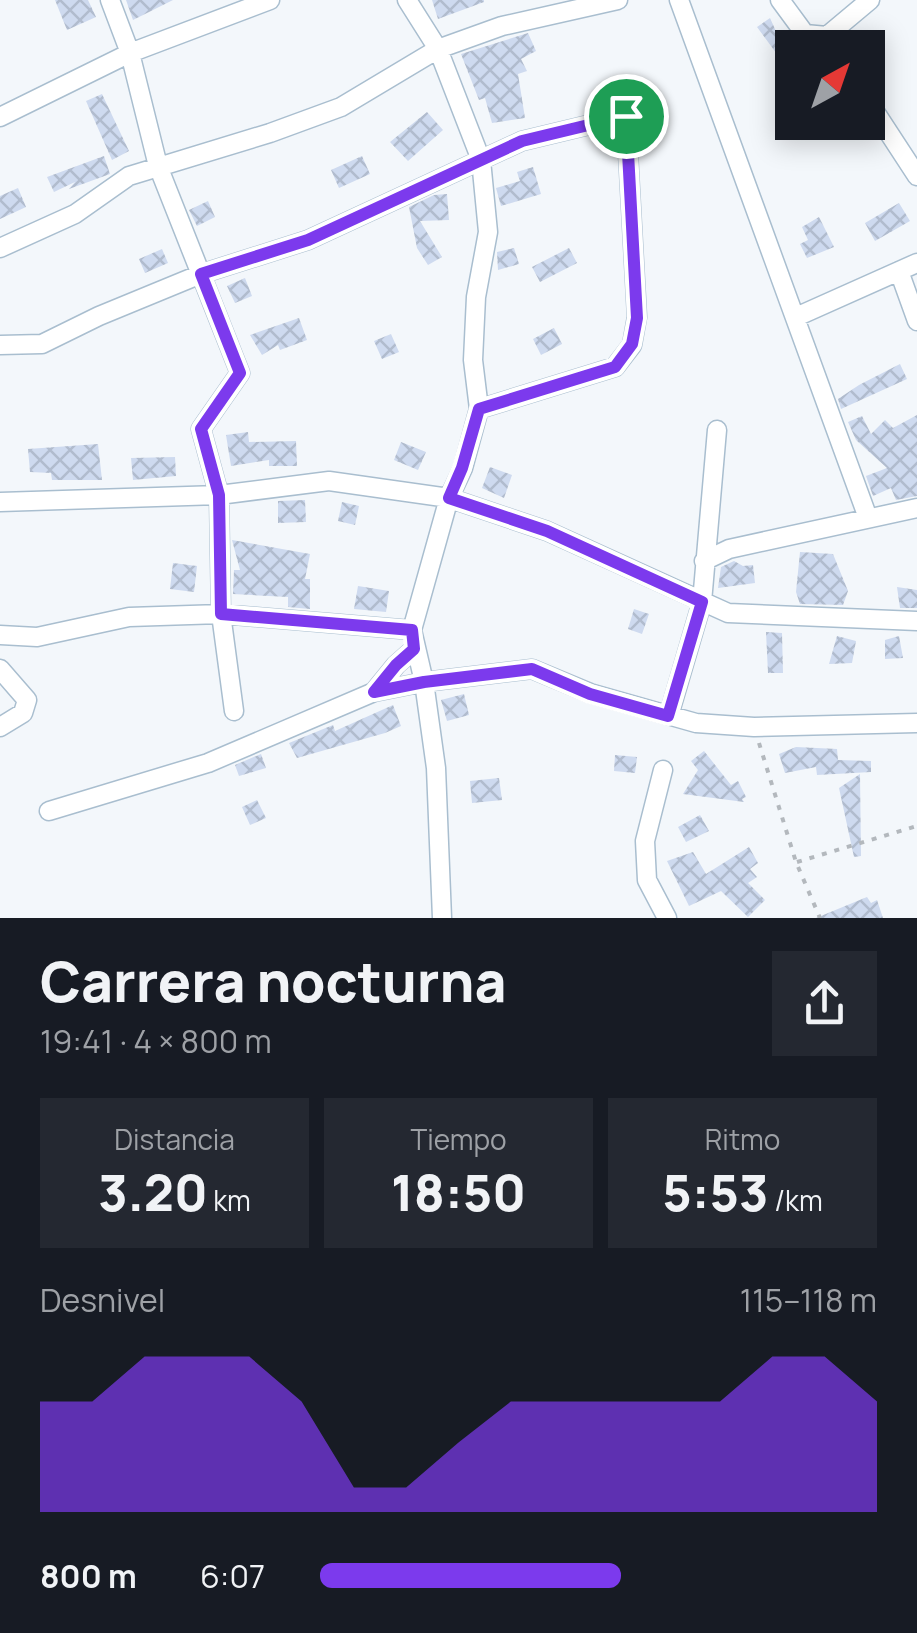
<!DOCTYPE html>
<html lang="es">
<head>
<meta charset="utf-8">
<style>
  :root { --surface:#171b24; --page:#242831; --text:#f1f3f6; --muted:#9ea1a6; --accent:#7c3aed }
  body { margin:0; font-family:Manrope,sans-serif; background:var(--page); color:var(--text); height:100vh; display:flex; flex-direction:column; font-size:38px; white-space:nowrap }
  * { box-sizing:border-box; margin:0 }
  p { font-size:32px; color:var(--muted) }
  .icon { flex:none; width:55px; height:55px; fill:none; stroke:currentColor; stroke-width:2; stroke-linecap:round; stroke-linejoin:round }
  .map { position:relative; height:918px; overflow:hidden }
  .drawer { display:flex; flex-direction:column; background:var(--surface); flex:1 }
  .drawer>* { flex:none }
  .needle { width:65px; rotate:40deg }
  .controls { position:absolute; left:775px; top:30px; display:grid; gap:20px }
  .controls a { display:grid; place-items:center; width:110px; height:110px; border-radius:0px; background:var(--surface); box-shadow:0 5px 25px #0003; font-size:50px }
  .pin { position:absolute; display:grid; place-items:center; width:85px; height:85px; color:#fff; margin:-42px; border:5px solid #fff; border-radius:50%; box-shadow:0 2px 10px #0007 }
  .round { display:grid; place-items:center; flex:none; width:105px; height:105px; border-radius:0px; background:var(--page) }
  .summary { display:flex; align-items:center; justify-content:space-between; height:170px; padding:0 40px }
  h1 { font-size:55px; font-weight:800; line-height:75px }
  .stats { display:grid; grid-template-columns:repeat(3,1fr); gap:15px; height:170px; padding:10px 40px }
  .stats div { display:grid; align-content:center; border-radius:0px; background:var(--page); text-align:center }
  .stats b { font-size:50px; font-weight:800 }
  .stats small { font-size:28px; font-weight:400 }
  .stats p { font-size:28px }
  .chart { height:280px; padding:20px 40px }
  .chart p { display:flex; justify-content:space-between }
  .chart svg { width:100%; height:180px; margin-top:10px; fill:var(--accent); opacity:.7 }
  ul { padding:0 40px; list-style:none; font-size:32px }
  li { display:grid; grid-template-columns:160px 120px 1fr; align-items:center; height:75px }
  li i { height:25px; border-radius:12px; background:var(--accent) }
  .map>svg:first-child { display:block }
  .building { fill:url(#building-cross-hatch) }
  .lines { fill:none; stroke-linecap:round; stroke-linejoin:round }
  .minor-casing { stroke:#a9becf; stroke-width:21 }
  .path { stroke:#b3b8bd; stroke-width:4; stroke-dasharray:5 8; stroke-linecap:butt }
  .minor { stroke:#fff; stroke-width:18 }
  .route-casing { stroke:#fff; stroke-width:20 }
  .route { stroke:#7c3aed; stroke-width:12 }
</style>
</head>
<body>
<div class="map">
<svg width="917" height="918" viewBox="0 0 917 918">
  <defs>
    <pattern id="building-cross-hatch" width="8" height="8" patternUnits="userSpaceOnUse" patternTransform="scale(2.5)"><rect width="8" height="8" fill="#cedaef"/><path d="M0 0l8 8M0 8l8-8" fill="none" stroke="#b1bcce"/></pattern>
  </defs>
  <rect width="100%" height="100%" fill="#f3f7fb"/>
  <!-- building -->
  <path class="building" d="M55 0H88L96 17 67 30Z
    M126 0H173L133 20Z
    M432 0H484V2L438 19Z
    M770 18 788 58 782 61 757 27Z
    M528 33 536 51 521 59 527 71 518 74 525 118 492 123 485 98 479 100 461 54Z
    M102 94 129 151 112 160 86 101Z
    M427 112 443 130 408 161 390 142Z
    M104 156 110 174 69 189 75 182 54 192 47 177Z
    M362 156 370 174 339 188 331 170Z
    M533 167 541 194 501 206 496 188 520 181 517 172Z
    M18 188 26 207 0 219V196Z
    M447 194 449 220 420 221 442 257 428 265 417 248 409 207 434 195Z
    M208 201 215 217 197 226 189 210Z
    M899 203 910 221 875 241 865 223Z
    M819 217 834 247 807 258 800 244 808 240 802 227Z
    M514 248 519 264 498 270 497 252Z
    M569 248 577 263 540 282 532 267Z
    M162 249 168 263 145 273 139 259Z
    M245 278 252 296 235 303 227 286Z
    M299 318 307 340 280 350 278 345 262 355 250 335Z
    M554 328 562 344 541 355 533 339Z
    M391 334 399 352 382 359 374 341Z
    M900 364 907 379 841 409 838 399 859 385Z
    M917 415V496L896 500 891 488 873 496 866 476 887 468 856 440 848 422 862 416 871 434 885 420 893 428Z
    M248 432 249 442 296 441 297 466H269V460L231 466 226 435Z
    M401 442 426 452 418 470 394 460Z
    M98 444 102 480H52L51 473 30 472 28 449Z
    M175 457 176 476 133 480 131 458Z
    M490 467 512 475 504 498 482 488Z
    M305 500 306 522 278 523V501Z
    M342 502 359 506 355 525 338 521Z
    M232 540 310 554 305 579H310V609L288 607V597L233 594 234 570H240Z
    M800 552 833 554 848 591 843 605 800 604 796 592Z
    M734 561 743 566 753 565 755 583 718 588 721 567Z
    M173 563 197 566 194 592 170 589Z
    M358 586 389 591 386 612 354 609Z
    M897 587 917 590V608H900Z
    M634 609 649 614 642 634 628 629Z
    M766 632 782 633 783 673H768Z
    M837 636 856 641 852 663 829 664Z
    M899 636 903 658 885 659V640Z
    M464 694 469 715 447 721 441 700Z
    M393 705 401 726 385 733 297 758 289 743 333 725 335 731Z
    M796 747 837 749 838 760 871 761V772L817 775 816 767 785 773 779 754Z
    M704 751 731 785 738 781 746 797 742 799 744 802 683 794 698 770 691 761Z
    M261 754 266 768 239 776 235 765Z
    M615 755 637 757 635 773 614 771Z
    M860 774 861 856 854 857 839 788Z
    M499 778 502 800 472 803 470 781Z
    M257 800 266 818 250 825 242 807Z
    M700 815 709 831 686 842 678 827Z
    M749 847 758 863 750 869 757 877 748 883 765 900 748 917 721 891 689 906 667 861 693 852 706 874Z
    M867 897 871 903 877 900 883 918H816Z"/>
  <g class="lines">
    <defs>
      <path id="minor" d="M110 0 130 53 158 166 240 373 201 429 219 495 221 614 234 711
        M407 0 438 49 481 160 488 232 476 297 473 360 479 409 463 468 449 498 412 630 424 682 436 768 442 918
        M679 0 868 518
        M780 0 805 34 827 36 870 0
        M868 101 917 176
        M0 117 130 53 270 0
        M0 248 75 214 129 176 270 133 341 107 438 49 502 26 618 0
        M899 271 917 321
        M796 317 917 263
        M0 345 42 344 99 316 201 274 308 240 522 141 626 116 637 317 632 345 615 367 479 409
        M0 502 219 495 329 481 449 498 547 531 728 613 917 621
        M704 561 729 549 917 508
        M0 635 37 637 129 617 221 614 412 630
        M0 669 27 700 23 713 0 727
        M374 692 424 682 532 669 590 693 696 723 754 727 917 723
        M669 715 702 602 717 430
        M663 770 645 841 647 880 667 918
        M49 811 208 763 374 692 396 665 414 649"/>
    </defs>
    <!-- minor casing -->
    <use href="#minor" class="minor-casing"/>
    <!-- path -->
    <path class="path" d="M759 743 796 862 820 918
      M797 862 917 826"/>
    <!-- minor -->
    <use href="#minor" class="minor"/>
  </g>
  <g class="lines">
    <defs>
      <path id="route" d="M626 116 637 318 632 344 615 367 479 409 462 468 449 498 547 531 702 602 668 716 590 694 532 669 424 682 374 692 396 665 414 649 412 630 221 614 219 495 201 429 240 373 201 274 308 240 522 141Z"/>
    </defs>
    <!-- route casing -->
    <use href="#route" class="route-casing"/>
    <!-- route -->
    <use href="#route" class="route"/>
  </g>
</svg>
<div class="controls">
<a><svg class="needle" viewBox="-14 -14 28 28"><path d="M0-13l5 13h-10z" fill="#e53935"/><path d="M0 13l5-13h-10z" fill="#9ea1a6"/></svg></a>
</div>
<div class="pin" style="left:626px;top:116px;background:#1e9e55"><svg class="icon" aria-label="arrive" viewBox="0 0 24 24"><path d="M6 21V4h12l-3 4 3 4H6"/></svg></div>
</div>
<section class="drawer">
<div class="summary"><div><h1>Carrera nocturna</h1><p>19:41 · 4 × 800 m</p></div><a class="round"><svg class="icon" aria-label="share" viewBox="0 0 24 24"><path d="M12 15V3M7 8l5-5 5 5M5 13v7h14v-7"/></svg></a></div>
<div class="stats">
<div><p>Distancia</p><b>3.20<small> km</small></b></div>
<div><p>Tiempo</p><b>18:50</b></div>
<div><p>Ritmo</p><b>5:53<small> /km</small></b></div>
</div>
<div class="chart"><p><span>Desnivel</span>115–118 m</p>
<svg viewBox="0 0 160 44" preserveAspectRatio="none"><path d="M0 44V17L10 17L20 6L30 6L40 6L50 17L60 38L70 38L80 27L90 17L100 17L110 17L120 17L130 17L140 6L150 6L160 17V44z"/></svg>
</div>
<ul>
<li><b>800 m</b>6:07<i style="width:54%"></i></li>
</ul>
</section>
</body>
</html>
